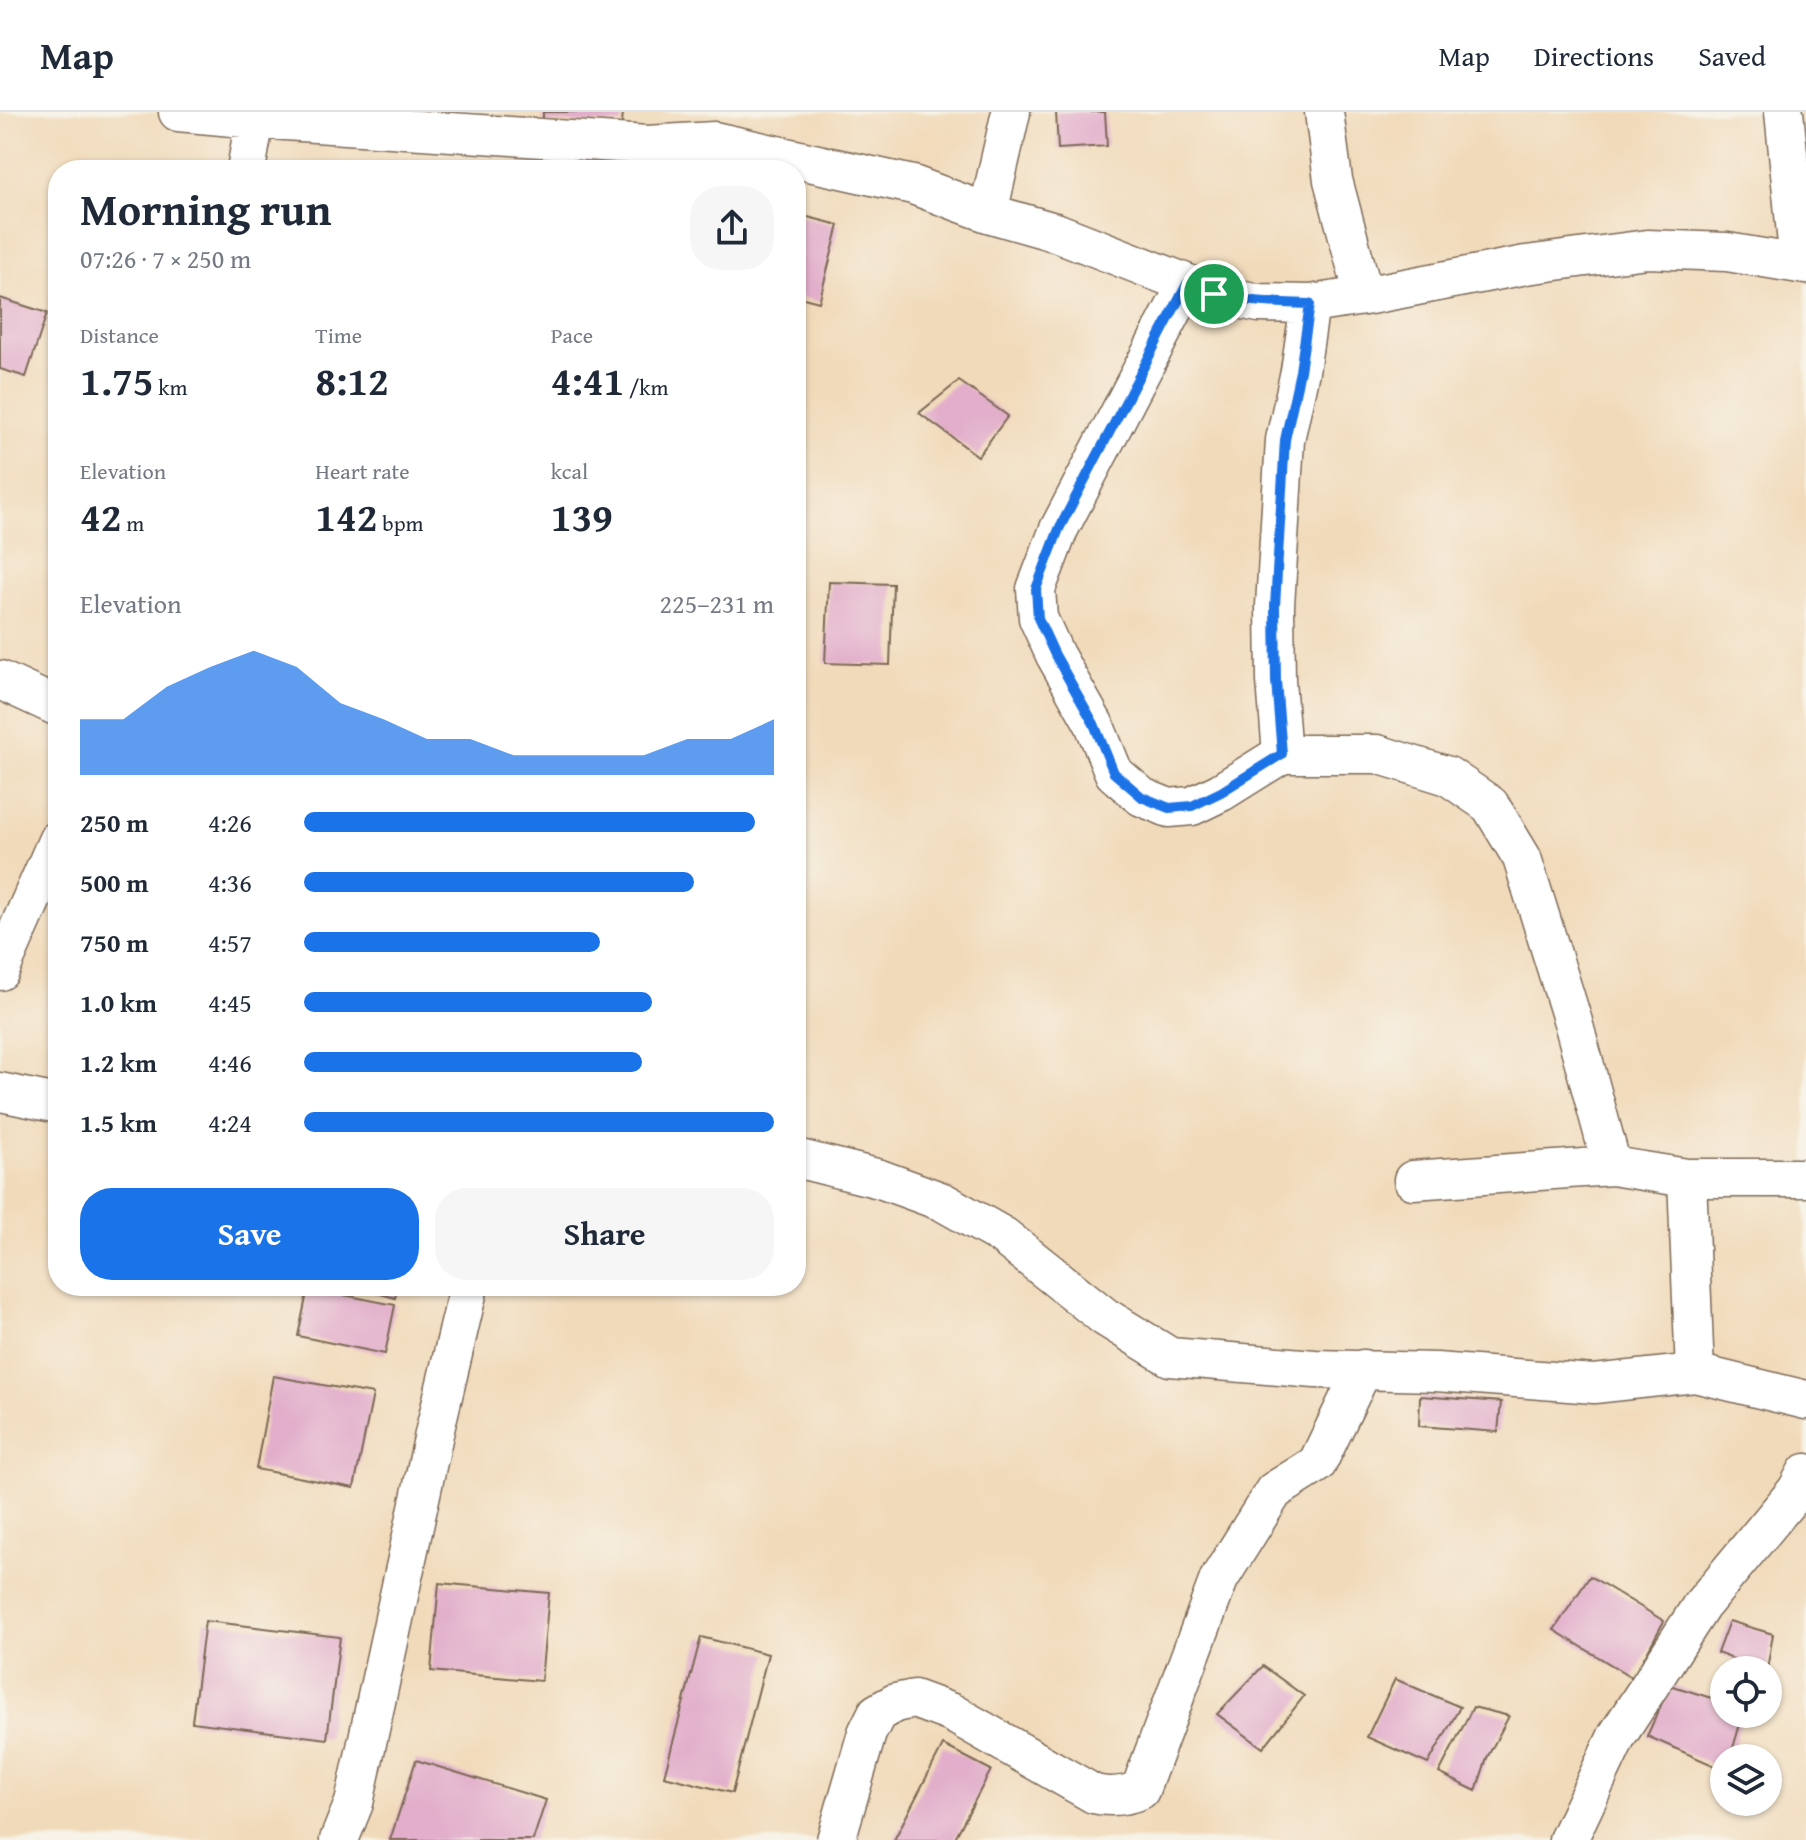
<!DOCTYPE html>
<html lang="en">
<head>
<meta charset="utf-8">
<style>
  :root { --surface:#fff; --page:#f6f6f7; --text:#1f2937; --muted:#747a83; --line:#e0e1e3; --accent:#1a73e8 }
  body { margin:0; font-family:"Gentium Book Plus",serif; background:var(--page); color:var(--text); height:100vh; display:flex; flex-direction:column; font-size:30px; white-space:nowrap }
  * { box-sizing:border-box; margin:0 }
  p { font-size:26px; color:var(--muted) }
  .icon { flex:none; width:44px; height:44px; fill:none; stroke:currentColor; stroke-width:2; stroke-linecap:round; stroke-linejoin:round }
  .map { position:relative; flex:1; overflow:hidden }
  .drawer { position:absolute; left:48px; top:48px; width:758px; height:1136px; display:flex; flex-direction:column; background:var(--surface); border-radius:32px; box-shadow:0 2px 6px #0004 }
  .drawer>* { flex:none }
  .tools { position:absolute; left:1710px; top:1544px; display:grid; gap:16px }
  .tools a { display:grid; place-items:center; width:72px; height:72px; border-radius:50%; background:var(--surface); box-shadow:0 2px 6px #0004; font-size:40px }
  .pin { position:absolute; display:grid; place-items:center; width:68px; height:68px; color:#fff; margin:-34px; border:4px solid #fff; border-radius:50%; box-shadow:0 2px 8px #0007 }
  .round { display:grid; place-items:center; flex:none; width:84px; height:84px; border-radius:32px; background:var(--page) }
  .head { display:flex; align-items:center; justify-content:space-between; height:136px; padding:0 32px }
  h1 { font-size:44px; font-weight:600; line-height:60px }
  .figures { display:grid; grid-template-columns:repeat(3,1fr); gap:12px; height:136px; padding:8px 32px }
  .figures div { display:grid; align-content:center }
  .figures b { font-size:40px; font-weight:600 }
  .figures small { font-size:22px; font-weight:400 }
  .figures p { font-size:22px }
  .chart { height:224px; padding:16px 32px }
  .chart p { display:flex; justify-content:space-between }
  .chart svg { width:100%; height:144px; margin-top:8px; fill:var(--accent); opacity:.7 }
  .cta { display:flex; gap:16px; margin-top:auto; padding:16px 32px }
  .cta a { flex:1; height:92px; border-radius:32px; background:var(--accent); color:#fff; font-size:32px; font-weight:600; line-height:92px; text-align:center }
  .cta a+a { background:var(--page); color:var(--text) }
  ul { padding:0 32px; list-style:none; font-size:26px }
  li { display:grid; grid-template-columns:128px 96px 1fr; align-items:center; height:60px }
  li i { height:20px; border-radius:10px; background:var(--accent) }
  header { display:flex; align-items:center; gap:48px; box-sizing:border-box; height:112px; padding:0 40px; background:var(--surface); border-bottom:2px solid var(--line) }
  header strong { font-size:38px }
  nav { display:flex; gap:44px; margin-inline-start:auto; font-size:28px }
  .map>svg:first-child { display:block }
  .building { fill:#e2aecb }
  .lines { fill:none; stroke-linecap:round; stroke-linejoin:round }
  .minor-casing { stroke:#7b6855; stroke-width:41 }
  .minor { stroke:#fff; stroke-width:38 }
  .route-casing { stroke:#fff; stroke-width:16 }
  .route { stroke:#1a73e8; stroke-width:10 }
</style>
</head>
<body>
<header>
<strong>Map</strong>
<nav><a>Map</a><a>Directions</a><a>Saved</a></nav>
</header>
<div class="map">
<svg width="1806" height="1728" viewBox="0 0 1806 1728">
  <rect width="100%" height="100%" fill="#f7f3e8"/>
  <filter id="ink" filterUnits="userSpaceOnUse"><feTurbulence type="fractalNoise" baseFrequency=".0125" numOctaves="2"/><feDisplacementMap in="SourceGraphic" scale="16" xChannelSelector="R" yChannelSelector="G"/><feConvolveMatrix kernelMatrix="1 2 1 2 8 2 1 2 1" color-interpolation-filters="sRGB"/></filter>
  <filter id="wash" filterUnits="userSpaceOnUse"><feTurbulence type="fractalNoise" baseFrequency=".006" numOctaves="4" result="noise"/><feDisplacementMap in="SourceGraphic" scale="32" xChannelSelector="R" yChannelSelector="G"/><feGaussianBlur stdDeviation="1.8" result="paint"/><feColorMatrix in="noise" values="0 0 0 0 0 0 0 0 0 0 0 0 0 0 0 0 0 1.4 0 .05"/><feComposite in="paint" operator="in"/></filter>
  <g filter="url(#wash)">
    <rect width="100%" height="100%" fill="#f1daba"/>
    <g id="blocks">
      <!-- building -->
      <path class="building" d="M543 0H623L622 12 543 10Z
        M1056 0H1105L1107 34 1058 37Z
        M796 102 839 113 819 190 796 184V173L799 160 796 159Z
        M0 186 47 201 26 265 0 257Z
        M959 269 1008 304 978 344 919 301Z
        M829 470 893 472 890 553 825 551Z
        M352 1174H398L395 1186Z
        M308 1176 395 1193 385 1242 298 1224Z
        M273 1264 373 1282 354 1376 256 1357Z
        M1420 1284 1501 1290 1498 1320 1419 1314Z
        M1590 1464 1664 1509 1633 1566 1554 1518Z
        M439 1471 549 1481 541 1569 431 1559Z
        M205 1509 340 1525 327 1627 192 1610Z
        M1729 1509 1773 1522 1767 1558H1741L1744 1551 1717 1541Z
        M701 1525 768 1542 732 1681 664 1664Z
        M1263 1554 1304 1584 1263 1636 1217 1602Z
        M1395 1567 1460 1595 1428 1652 1367 1625Z
        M1670 1573 1724 1590V1602H1743L1730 1646H1724V1658L1647 1624Z
        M1473 1595 1509 1604 1487 1646 1476 1679 1439 1661Z
        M943 1633 991 1658 954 1728H894Z
        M416 1648 546 1688 533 1728H390Z"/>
    </g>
  </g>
  <g filter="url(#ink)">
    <use href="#blocks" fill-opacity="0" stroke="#7b6855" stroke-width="2"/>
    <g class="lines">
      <defs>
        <path id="minor" d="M178 0 255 7 647 33 714 29 913 73 988 101 1058 121 1214 182 1259 191 1310 192 1364 184 1526 153 1647 137 1727 140 1806 153
          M1324 0 1333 68 1364 184
          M1784 0 1799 152
          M246 58 255 7
          M988 101 1011 0
          M1187 172 1059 417 1036 477 1038 506 1055 543 1094 612 1114 661 1142 685 1169 696 1192 694 1221 680 1282 642H1377L1448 664 1490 693 1522 746 1573 910 1612 1054
          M0 568 58 595
          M1282 642 1276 569 1275 494 1285 328 1300 259 1310 192
          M0 859 58 727
          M0 980 58 992
          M796 1046 880 1067 943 1090 1003 1124 1105 1205 1170 1245 1315 1257 1436 1260 1594 1272 1695 1261 1806 1288
          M1687 1066 1695 1261
          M1413 1068 1612 1054 1687 1066H1806
          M339 1728 354 1691 434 1322 469 1174
          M836 1728 867 1621 877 1601 895 1591 914 1587 952 1601 1094 1682C1110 1686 1125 1684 1140 1678L1219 1467 1274 1379 1317 1352 1363 1257
          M1568 1728 1617 1624 1701 1494 1797 1378 1806 1361"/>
      </defs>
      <!-- minor casing -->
      <use href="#minor" class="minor-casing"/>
      <!-- minor -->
      <use href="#minor" class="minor"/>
    </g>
  </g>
  <g class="lines" filter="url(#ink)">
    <defs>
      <path id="route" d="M1187 172C1230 189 1264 191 1310 192L1300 259 1285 328 1275 494 1276 569 1282 642 1221 680 1192 694 1169 696 1142 685 1114 661 1094 612 1055 543 1038 506 1036 477 1059 417Z"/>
    </defs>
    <!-- route casing -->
    <use href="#route" class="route-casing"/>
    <!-- route -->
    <use href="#route" class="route"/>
  </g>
</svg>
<div class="tools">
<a><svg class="icon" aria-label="locate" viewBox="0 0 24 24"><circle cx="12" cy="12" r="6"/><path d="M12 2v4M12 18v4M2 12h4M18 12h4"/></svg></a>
<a><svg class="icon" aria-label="layers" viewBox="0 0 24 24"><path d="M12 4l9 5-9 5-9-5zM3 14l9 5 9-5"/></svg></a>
</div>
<div class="pin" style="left:1214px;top:182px;background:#1e9e55"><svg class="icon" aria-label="arrive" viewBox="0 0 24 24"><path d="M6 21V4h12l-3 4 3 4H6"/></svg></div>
<section class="drawer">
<div class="head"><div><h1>Morning run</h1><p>07:26 · 7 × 250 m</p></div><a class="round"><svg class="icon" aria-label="share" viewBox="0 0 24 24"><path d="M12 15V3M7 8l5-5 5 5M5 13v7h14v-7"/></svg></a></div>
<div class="figures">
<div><p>Distance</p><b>1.75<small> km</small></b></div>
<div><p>Time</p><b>8:12</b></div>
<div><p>Pace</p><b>4:41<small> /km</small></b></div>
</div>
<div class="figures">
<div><p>Elevation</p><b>42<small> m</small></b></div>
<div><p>Heart rate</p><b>142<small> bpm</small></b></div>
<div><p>kcal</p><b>139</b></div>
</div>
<div class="chart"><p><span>Elevation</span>225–231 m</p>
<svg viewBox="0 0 160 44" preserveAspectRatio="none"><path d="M0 44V27L10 27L20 17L30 11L40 6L50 11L60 22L70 27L80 33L90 33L100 38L110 38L120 38L130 38L140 33L150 33L160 27V44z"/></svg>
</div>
<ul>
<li><b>250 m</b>4:26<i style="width:96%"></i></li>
<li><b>500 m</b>4:36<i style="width:83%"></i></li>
<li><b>750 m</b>4:57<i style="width:63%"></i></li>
<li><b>1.0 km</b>4:45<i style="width:74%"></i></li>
<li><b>1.2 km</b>4:46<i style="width:72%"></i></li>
<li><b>1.5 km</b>4:24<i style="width:100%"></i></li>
</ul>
<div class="cta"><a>Save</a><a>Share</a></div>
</section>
</div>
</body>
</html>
